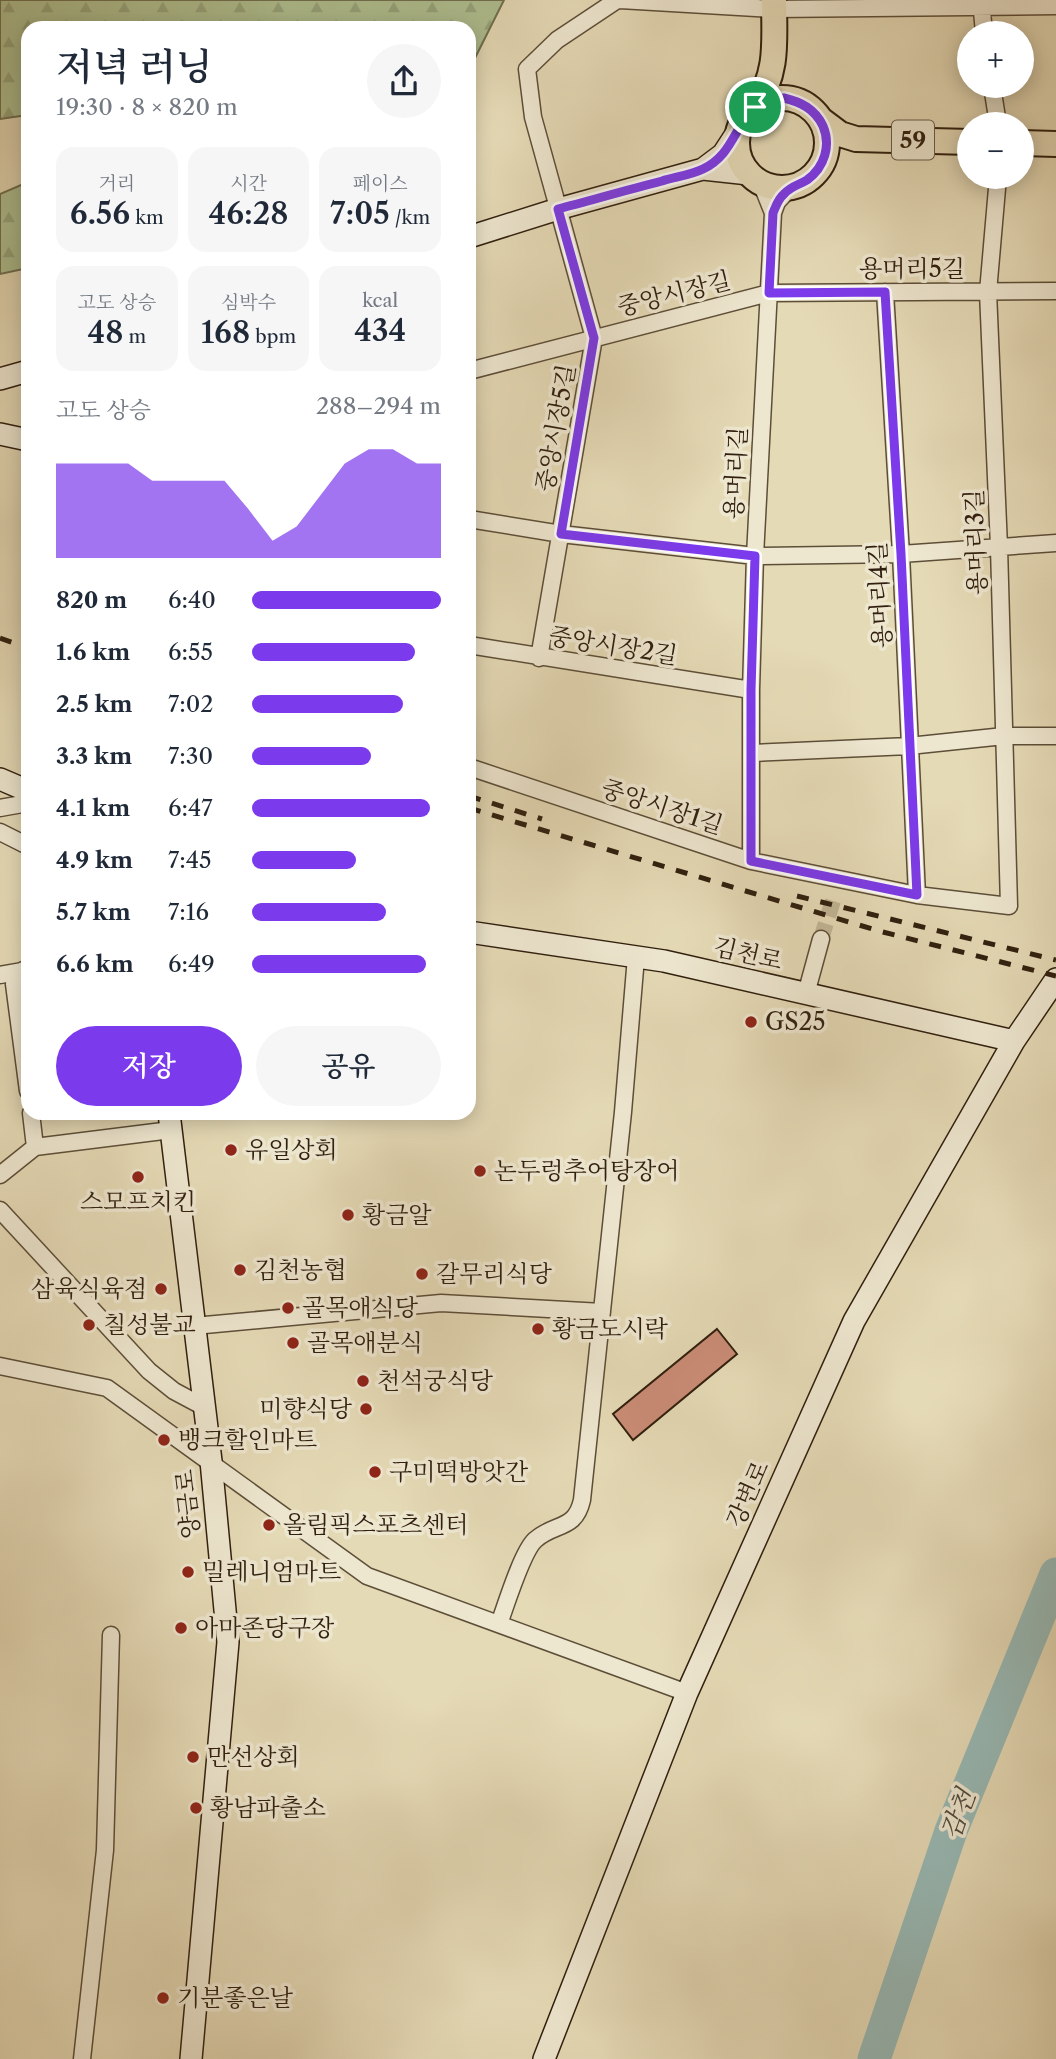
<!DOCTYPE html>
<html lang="ko">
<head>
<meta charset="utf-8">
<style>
  :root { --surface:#fff; --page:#f6f6f7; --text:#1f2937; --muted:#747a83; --accent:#7c3aed }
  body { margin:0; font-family:"Libre Caslon Text","Noto Serif KR",serif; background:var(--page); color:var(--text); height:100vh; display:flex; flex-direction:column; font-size:26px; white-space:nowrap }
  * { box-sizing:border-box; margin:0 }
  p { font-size:23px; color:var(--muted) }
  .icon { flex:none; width:38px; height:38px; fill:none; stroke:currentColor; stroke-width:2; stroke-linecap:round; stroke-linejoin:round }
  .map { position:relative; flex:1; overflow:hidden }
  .sheet { position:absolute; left:21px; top:21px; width:455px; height:1099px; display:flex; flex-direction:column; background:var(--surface); border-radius:21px; box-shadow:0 4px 18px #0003 }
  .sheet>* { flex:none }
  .fabs { position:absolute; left:957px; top:21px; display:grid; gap:14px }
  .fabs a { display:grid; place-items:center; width:77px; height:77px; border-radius:50%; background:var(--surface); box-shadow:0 4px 18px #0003; font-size:35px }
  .pin { position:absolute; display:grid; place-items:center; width:60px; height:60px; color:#fff; margin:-30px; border:4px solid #fff; border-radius:50%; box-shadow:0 2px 7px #0007 }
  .round { display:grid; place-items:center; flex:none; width:74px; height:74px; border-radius:37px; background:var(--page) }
  .summary { display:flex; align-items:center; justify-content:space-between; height:119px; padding:0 35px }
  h1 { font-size:38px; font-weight:600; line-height:52px }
  .stats { display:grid; grid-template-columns:repeat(3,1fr); gap:10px; height:119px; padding:7px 35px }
  .stats div { display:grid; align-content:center; border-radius:18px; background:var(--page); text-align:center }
  .stats b { font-size:30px; font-weight:600 }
  .stats small { font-size:19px; font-weight:400 }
  .stats p { font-size:19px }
  .chart { height:196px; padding:14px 35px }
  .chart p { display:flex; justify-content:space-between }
  .chart svg { width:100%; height:126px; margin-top:7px; fill:var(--accent); opacity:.7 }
  .primary-button { display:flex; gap:14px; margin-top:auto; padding:14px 35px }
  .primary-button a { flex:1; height:80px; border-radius:42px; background:var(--accent); color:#fff; font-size:28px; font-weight:600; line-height:80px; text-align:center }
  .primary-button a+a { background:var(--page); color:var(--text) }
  ul { padding:0 35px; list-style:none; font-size:23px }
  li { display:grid; grid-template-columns:112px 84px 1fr; align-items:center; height:52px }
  li i { height:18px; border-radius:9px; background:var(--accent) }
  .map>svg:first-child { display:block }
  .forest { fill:url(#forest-firs); stroke:#707050; stroke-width:2 }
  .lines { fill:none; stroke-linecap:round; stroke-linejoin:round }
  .river { stroke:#98b9b5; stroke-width:33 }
  .building { fill:#cb8d77; stroke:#301f0e; stroke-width:2 }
  .street-tunnel { stroke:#c1b594; stroke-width:16; stroke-dasharray:16 8; stroke-linecap:butt }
  .street-casing { stroke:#5d4e38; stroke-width:19 }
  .secondary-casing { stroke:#301f0e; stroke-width:24 }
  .primary-casing { stroke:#301f0e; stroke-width:28 }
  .street { stroke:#eee7d0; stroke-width:16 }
  .secondary { stroke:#eee7d0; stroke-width:21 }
  .primary { stroke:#e5dab6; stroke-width:24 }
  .rail { stroke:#301f0e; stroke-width:5; stroke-dasharray:12 12; stroke-linecap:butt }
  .route-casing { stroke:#fff; stroke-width:14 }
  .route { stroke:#7c3aed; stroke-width:9 }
  .poi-dot { fill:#8f2418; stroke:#eee7d0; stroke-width:2.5 }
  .labels { text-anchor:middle; stroke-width:7; stroke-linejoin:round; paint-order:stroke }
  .shield { fill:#eee7d0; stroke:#695b48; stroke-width:2 }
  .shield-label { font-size:23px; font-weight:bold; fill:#301f0e }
  .street-label { font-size:24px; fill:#301f0e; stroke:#eee7d0 }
  .poi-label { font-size:24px; fill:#301f0e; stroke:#eee7d0; text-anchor:start }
  .water-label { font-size:26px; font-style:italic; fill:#4f4d40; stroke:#eee7d0 }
</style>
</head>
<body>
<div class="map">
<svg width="1056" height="2059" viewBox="0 0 1056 2059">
  <defs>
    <pattern id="forest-firs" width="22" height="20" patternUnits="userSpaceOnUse" patternTransform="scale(1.75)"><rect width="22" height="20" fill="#afc192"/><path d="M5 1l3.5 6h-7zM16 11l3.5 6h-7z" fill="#97a57d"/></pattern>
  </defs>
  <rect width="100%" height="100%" fill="#e5dab6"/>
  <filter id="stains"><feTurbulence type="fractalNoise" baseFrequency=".00286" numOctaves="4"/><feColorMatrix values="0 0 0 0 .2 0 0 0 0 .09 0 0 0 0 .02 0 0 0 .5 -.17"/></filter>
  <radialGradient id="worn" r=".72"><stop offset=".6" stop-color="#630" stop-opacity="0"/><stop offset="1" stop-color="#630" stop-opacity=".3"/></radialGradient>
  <!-- forest -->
  <path class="forest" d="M0 0H504L469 70V28H28V115L0 119Z
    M28 182V268L0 274V194Z"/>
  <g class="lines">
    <!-- river -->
    <path class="river" d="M874 2059 951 1831 1056 1574"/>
  </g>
  <!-- building -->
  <path class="building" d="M717 1329 737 1354 633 1440 613 1414Z"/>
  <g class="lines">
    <!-- street-tunnel -->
    <path class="street-tunnel" d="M821 939 835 894"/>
    <defs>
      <path id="street" d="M620 0 774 9 1056 6
        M981 0 984 33
        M992 86 998 124
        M761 183 773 213
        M885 292 901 554 917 895
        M469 371 769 293 1056 291
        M469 519 561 534 755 556 901 554 1056 543
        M469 645 751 690
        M539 658 594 338 533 117 527 69 557 40 617 0
        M752 753 909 746 1004 736H1056
        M469 767 751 861 917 895 1009 906 999 547 988 292 998 177
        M0 808 28 803
        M0 832 28 846
        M751 861V690L755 556 773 213 777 202 791 187
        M23 970 14 984 28 1091
        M0 975 28 970
        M806 994 821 939
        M31 1113 35 1147
        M0 1175 35 1147 171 1130
        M0 1210 149 1371 174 1391 204 1407
        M194 1326 441 1303 602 1312
        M0 1366 107 1388 367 1576 687 1693
        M499 1624C506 1605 522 1552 535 1540 555 1522 575 1531 582 1500L623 1112 636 957
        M82 2059 105 1850 111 1635"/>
      <path id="secondary" d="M703 169 723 154 738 131
        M469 237 558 209 703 169 749 174
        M0 379 28 371
        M0 434 28 440
        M0 779 28 791
        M469 932 664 961 1014 1041
        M169 1113 211 1461 228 1642 191 2059
        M544 2059 687 1693 854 1321 1014 1041 1056 979"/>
      <path id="primary" d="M737 143a45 45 0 1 1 90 0a45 45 0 1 1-90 0Z
        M755 107C779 72 774 40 774 0
        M820 119 840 134 856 139 970 142
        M1022 143 1056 144"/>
    </defs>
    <!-- street casing -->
    <use href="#street" class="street-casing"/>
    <!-- secondary casing -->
    <use href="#secondary" class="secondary-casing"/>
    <!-- primary casing -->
    <use href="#primary" class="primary-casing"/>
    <!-- street -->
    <use href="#street" class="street"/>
    <!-- secondary -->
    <use href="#secondary" class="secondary"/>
    <!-- primary -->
    <use href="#primary" class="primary"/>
    <!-- rail -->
    <path class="rail" d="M0 638 28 648
      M469 796 542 819
      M469 808 879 931 1056 976
      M797 896 1056 960"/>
  </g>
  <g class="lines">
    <defs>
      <path id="route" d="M784 98C801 102 815 109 823 126 831 145 825 167 807 180 799 185 791 186 784 194 778 199 776 206 773 213L769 293 885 292 901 554 917 895 751 861V690L755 556 561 534 594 338 558 209C592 200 627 190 662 181 675 177 691 175 703 169 744 149 731 104 784 98Z"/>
    </defs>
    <!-- route casing -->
    <use href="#route" class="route-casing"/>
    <!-- route -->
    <use href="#route" class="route"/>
  </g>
  <!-- markers -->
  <g class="poi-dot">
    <circle cx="751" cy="1022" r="7"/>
    <circle cx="231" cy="1150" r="7"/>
    <circle cx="480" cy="1171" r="7"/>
    <circle cx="138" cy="1177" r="7"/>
    <circle cx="348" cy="1215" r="7"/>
    <circle cx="240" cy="1270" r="7"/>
    <circle cx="422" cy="1274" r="7"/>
    <circle cx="161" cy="1289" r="7"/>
    <circle cx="288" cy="1308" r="7"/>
    <circle cx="89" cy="1325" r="7"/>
    <circle cx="538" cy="1329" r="7"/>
    <circle cx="293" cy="1343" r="7"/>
    <circle cx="363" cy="1381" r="7"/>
    <circle cx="366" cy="1409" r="7"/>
    <circle cx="164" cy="1440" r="7"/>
    <circle cx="375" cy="1472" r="7"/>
    <circle cx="269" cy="1525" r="7"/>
    <circle cx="188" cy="1572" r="7"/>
    <circle cx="181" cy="1628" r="7"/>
    <circle cx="193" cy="1757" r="7"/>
    <circle cx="196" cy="1808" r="7"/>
    <circle cx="163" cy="1998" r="7"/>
  </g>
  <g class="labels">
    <!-- shield labels -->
    <rect class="shield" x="892" y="120.5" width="42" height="39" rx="5"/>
    <g class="shield-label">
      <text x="913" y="148">59</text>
    </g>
    <!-- street labels -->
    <g class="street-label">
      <text x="912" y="277">용머리5길</text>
      <text transform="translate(674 294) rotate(-14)" y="8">중앙시장길</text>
      <text transform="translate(556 428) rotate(-80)" y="8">중앙시장5길</text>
      <text transform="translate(736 473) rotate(-87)" y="8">용머리길</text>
      <text transform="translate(976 542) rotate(-92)" y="8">용머리3길</text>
      <text transform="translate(880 595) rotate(-93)" y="8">용머리4길</text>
      <text transform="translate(613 646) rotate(9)" y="8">중앙시장2길</text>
      <text transform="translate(662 807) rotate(18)" y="8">중앙시장1길</text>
      <text transform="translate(748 954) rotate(13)" y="8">김천로</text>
      <text transform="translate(748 1494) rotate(-66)" y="8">강변로</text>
      <text transform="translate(188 1504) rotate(-96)" y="8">양금로</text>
    </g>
    <!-- poi labels -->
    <g class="poi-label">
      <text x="765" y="1030">GS25</text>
      <text x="245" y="1158">유일상회</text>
      <text x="494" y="1179">논두렁추어탕장어</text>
      <text x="138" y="1210" text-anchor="middle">스모프치킨</text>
      <text x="362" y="1223">황금알</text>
      <text x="254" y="1278">김천농협</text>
      <text x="436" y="1282">갈무리식당</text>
      <text x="147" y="1297" text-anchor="end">삼육식육점</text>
      <text x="302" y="1316">골목애식당</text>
      <text x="103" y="1333">칠성불교</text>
      <text x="552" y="1337">황금도시락</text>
      <text x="307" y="1351">골목애분식</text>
      <text x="377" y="1389">천석궁식당</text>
      <text x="352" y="1417" text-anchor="end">미향식당</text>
      <text x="178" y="1448">뱅크할인마트</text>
      <text x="389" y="1480">구미떡방앗간</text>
      <text x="283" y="1533">올림픽스포츠센터</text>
      <text x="202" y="1580">밀레니엄마트</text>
      <text x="195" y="1636">아마존당구장</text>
      <text x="207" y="1765">만선상회</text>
      <text x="210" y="1816">황남파출소</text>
      <text x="177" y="2006">기분좋은날</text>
    </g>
    <!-- water labels -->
    <g class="water-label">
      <text transform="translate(958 1814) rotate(-69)" y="9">감천</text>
    </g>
  </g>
  <rect width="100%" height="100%" filter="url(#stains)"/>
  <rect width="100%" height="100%" fill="url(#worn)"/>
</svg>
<div class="fabs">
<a>+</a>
<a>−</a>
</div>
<div class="pin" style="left:755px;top:107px;background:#1e9e55"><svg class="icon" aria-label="arrive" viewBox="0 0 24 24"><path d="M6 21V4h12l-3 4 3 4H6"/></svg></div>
<section class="sheet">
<div class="summary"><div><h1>저녁 러닝</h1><p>19:30 · 8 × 820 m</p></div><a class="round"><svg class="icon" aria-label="share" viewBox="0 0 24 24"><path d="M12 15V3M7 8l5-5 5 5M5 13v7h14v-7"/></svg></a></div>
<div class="stats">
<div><p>거리</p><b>6.56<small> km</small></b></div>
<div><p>시간</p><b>46:28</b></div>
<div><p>페이스</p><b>7:05<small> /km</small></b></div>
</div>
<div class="stats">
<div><p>고도 상승</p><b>48<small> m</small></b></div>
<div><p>심박수</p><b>168<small> bpm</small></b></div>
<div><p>kcal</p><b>434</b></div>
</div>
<div class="chart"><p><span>고도 상승</span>288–294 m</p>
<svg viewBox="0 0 160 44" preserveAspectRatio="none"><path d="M0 44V11L10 11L20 11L30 11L40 17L50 17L60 17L70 17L80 27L90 38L100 33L110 22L120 11L130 6L140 6L150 11L160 11V44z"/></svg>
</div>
<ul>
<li><b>820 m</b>6:40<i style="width:100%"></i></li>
<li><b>1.6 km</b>6:55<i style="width:86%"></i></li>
<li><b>2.5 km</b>7:02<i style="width:80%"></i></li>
<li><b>3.3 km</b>7:30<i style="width:63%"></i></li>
<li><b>4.1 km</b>6:47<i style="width:94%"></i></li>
<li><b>4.9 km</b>7:45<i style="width:55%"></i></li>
<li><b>5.7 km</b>7:16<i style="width:71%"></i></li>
<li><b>6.6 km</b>6:49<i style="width:92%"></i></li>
</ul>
<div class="primary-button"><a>저장</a><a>공유</a></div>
</section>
</div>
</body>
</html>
